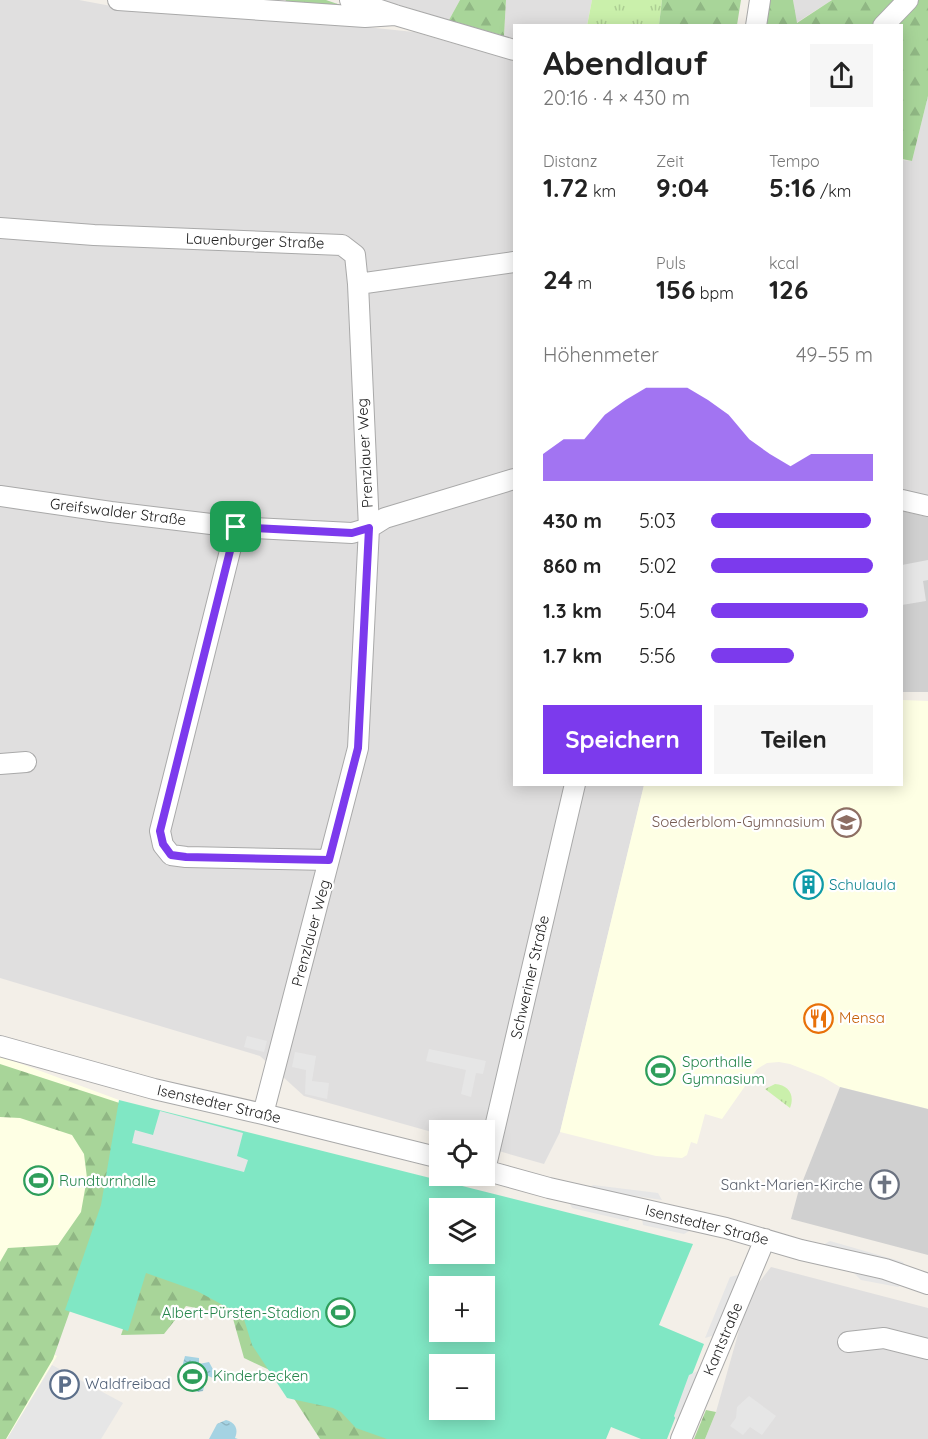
<!DOCTYPE html>
<html lang="de">
<head>
<meta charset="utf-8">
<style>
  :root { --surface:#fff; --page:#f6f6f6; --text:#222; --muted:#767676; --accent:#7c3aed }
  body { margin:0; font-family:Quicksand,sans-serif; background:var(--page); color:var(--text); height:100vh; display:flex; flex-direction:column; font-size:22px; white-space:nowrap }
  * { box-sizing:border-box; margin:0 }
  p { font-size:20px; color:var(--muted) }
  .icon { flex:none; width:33px; height:33px; fill:none; stroke:currentColor; stroke-width:2; stroke-linecap:round; stroke-linejoin:round }
  .map { position:relative; flex:1; overflow:hidden }
  .side { position:absolute; left:513px; top:24px; width:390px; height:762px; display:flex; flex-direction:column; background:var(--surface); border-radius:0px; box-shadow:0 3px 15px #0003 }
  .side>* { flex:none }
  .controls { position:absolute; left:429px; top:1120px; display:grid; gap:12px }
  .controls a { display:grid; place-items:center; width:66px; height:66px; border-radius:0px; background:var(--surface); box-shadow:0 3px 15px #0003; font-size:30px }
  .pin { position:absolute; display:grid; place-items:center; width:51px; height:51px; color:#fff; margin:-26px; border-radius:12px; box-shadow:0 3px 9px #0006 }
  .round { display:grid; place-items:center; flex:none; width:63px; height:63px; border-radius:0px; background:var(--page) }
  .summary { display:flex; align-items:center; justify-content:space-between; height:102px; padding:0 30px }
  h1 { font-size:33px; font-weight:800; line-height:45px }
  .figures { display:grid; grid-template-columns:repeat(3,1fr); gap:9px; height:102px; padding:6px 30px }
  .figures div { display:grid; align-content:center }
  .figures b { font-size:26px; font-weight:800 }
  .figures small { font-size:16px; font-weight:400 }
  .figures p { font-size:16px }
  .chart { height:168px; padding:12px 30px }
  .chart p { display:flex; justify-content:space-between }
  .chart svg { width:100%; height:108px; margin-top:6px; fill:var(--accent); opacity:.7 }
  .cta { display:flex; gap:12px; margin-top:auto; padding:12px 30px }
  .cta a { flex:1; height:69px; border-radius:0px; background:var(--accent); color:#fff; font-size:24px; font-weight:800; line-height:69px; text-align:center }
  .cta a+a { background:var(--page); color:var(--text) }
  ul { padding:0 30px; list-style:none; font-size:20px }
  li { display:grid; grid-template-columns:96px 72px 1fr; align-items:center; height:45px }
  li i { height:15px; border-radius:8px; background:var(--accent) }
  .map>svg:first-child { display:block }
  .residential { fill:#e0dfdf }
  .education { fill:#feffe4 }
  .religious { fill:#d0d0d0 }
  .grass { fill:url(#grass-tufts) }
  .forest { fill:url(#forest-firs) }
  .pitch { fill:#80e7c4; fill-rule:evenodd }
  .parking { fill:#e6e6e6 }
  .water { fill:url(#water-ripples) }
  .lines { fill:none; stroke-linecap:round; stroke-linejoin:round }
  .minor-casing { stroke:#a9a9a9; stroke-width:22 }
  .minor { stroke:#fff; stroke-width:20 }
  .route-casing { stroke:#fff; stroke-width:12 }
  .route { stroke:#7c3aed; stroke-width:8 }
  .labels { text-anchor:middle; stroke-width:4.5; stroke-linejoin:round; paint-order:stroke }
  .street-label { font-size:15px; fill:#222; stroke:#fff }
  .education-label { font-size:15px; fill:#785e54; stroke:#fff; text-anchor:end }
  .culture-label { font-size:15px; fill:#0d838f; stroke:#fff; text-anchor:start }
  .food-label { font-size:15px; fill:#c56008; stroke:#fff; text-anchor:start }
  .leisure-label { font-size:15px; fill:#27864d; stroke:#fff; text-anchor:start }
  .worship-label { font-size:15px; fill:#5b616d; stroke:#fff; text-anchor:end }
  .service-label { font-size:15px; fill:#4e5e75; stroke:#fff; text-anchor:start }
</style>
</head>
<body>
<div class="map">
<svg width="928" height="1439" viewBox="0 0 928 1439">
  <defs>
    <pattern id="grass-tufts" width="24" height="20" patternUnits="userSpaceOnUse" patternTransform="scale(1.5)"><rect width="24" height="20" fill="#caf0ab"/><path d="M3 7l-1-3M5 7V3M7 7l1-3M15 17l-1-3M17 17v-4M19 17l1-3" fill="none" stroke="#adce93"/></pattern>
    <pattern id="forest-firs" width="22" height="20" patternUnits="userSpaceOnUse" patternTransform="scale(1.5)"><rect width="22" height="20" fill="#a8d599"/><path d="M5 1l3.5 6h-7zM16 11l3.5 6h-7z" fill="#90b784"/></pattern>
    <pattern id="water-ripples" width="26" height="14" patternUnits="userSpaceOnUse" patternTransform="scale(1.5)"><rect width="26" height="14" fill="#a5d3e3"/><path d="M2 4q2-2 4 0t4 0M15 11q2-2 4 0t4 0" fill="none" stroke="#8eb5c2"/></pattern>
  </defs>
  <rect width="100%" height="100%" fill="#f3efe8"/>
  <!-- residential -->
  <path class="residential" d="M0 0H79L122 8 356 26 414 32 514 61V784L644 785 560 1132 544 1164 485 1147 484 1131H440L439 1134 304 1096 260 1056 0 978Z
    M382 0H460L449 20Z
    M506 0H592L587 25 514 26V39L504 36Z
    M793 0H832L796 23Z
    M928 96V498L902 492V160L912 161Z
    M771 1267 928 1308V1439H705L716 1412 749 1295Z"/>
  <!-- education -->
  <path class="education" d="M902 700 928 701V1109L840 1087 823 1077 790 1064 779 1062 767 1063 757 1069 722 1119 705 1114 697 1144 691 1142 687 1155 682 1158 656 1156 560 1132 644 785 902 784Z
    M0 1056 119 1100 101 1205 51 1353 57 1356 7 1439H0Z"/>
  <!-- religious -->
  <path class="religious" d="M902 511 928 517V692H902Z
    M840 1087 928 1109V1255L791 1219 798 1193Z"/>
  <!-- grass -->
  <path class="grass" d="M592 0H662L659 25 587 26Z
    M775 1084C789 1085 795 1095 790 1108L765 1089Z"/>
  <!-- forest -->
  <path class="forest" d="M286 0H326L355 10 281 9Z
    M460 0H506L504 36 449 20Z
    M662 0H741L737 25H659Z
    M767 0H793L797 23 832 0H928V96L912 161 902 159V26H764Z
    M0 1064 141 1110 53 1359 6 1439H0V1262L8 1248 58 1245 81 1212 87 1178 84 1154 72 1135 20 1118 0 1117Z
    M144 1268 235 1301 264 1332 497 1439H320L278 1374 244 1358 232 1315 186 1306 164 1334 121 1335Z
    M706 1410 716 1412 705 1439H694Z"/>
  <!-- pitch -->
  <path class="pitch" d="M119 1100 693 1244 659 1325 704 1344 667 1439H641L611 1427 606 1439H387L356 1428 341 1412 333 1408 287 1398 252 1345 243 1316 197 1291 146 1273 128 1331 65 1310 101 1205ZM440 1209H484V1254H440ZM440 1287H484V1332H440ZM440 1365H484V1410H440Z"/>
  <!-- parking -->
  <path class="parking" d="M928 560V580L923 581 926 601 902 605V565Z
    M247 1036 267 1041 264 1052 244 1047Z
    M429 1049 486 1061 483 1074 476 1073 471 1097 461 1094 466 1070 426 1061Z
    M295 1052 316 1056 312 1081 329 1083 327 1099 305 1094 306 1070 292 1067Z
    M160 1111 243 1133 237 1156 248 1160 244 1172 132 1143 135 1130 153 1135Z
    M593 1185 658 1193 662 1200 588 1189Z
    M568 1200 632 1215 628 1221 572 1208Z
    M642 1218 691 1230 684 1234 643 1225Z
    M830 1241 903 1262 905 1267 823 1245Z
    M854 1273 876 1275 906 1283 898 1287 861 1280Z
    M742 1274 718 1334 705 1338 730 1277Z
    M52 1365 123 1403 101 1439H7Z
    M704 1368 680 1426 674 1416 689 1375Z
    M749 1396 776 1416 762 1435 750 1427 743 1435 730 1426 736 1418 737 1407Z"/>
  <!-- water -->
  <path class="water" d="M185 1356 199 1358V1364L209 1362 215 1373 213 1378 206 1375 201 1385 204 1387 203 1391 198 1392 178 1382Z
    M226 1420C235 1422 239 1429 235 1438L238 1439H209L217 1424Z"/>
  <g class="lines">
    <defs>
      <path id="minor" d="M118 0 365 17 395 15
        M350 0 395 15 514 50
        M756 26 760 0
        M883 26 908 0
        M0 228 94 235 342 245 355 255 358 284 514 262
        M0 496 111 512 236 527 352 533 369 528 385 518 514 479
        M902 500 928 506
        M236 527 160 831 163 845 171 855 186 857 329 860
        M0 764 26 762
        M0 1046 154 1089 263 1114 440 1158
        M263 1114 358 748 369 528 358 284
        M484 1170 549 1188 726 1228 801 1250 885 1269 928 1284
        M485 1170 575 784
        M848 1342 884 1338 928 1349
        M681 1439 765 1239"/>
    </defs>
    <!-- minor casing -->
    <use href="#minor" class="minor-casing"/>
    <!-- minor -->
    <use href="#minor" class="minor"/>
  </g>
  <g class="lines">
    <defs>
      <path id="route" d="M236 527 352 533 369 528 358 748 329 860 186 857 171 855 163 844 160 831Z"/>
    </defs>
    <!-- route casing -->
    <use href="#route" class="route-casing"/>
    <!-- route -->
    <use href="#route" class="route"/>
  </g>
  <!-- icons -->
  <defs>
    <symbol id="school-ring" viewBox="-11 -11 22 22"><circle r="9.5" fill="#fff" stroke="#8d6e63" stroke-width="1.5"/><path d="M0-5L7-2L0 1L-7-2ZM-4 1L0 2.5L4 1V4Q0 6-4 4Z" fill="#8d6e63"/></symbol>
    <symbol id="building-ring" viewBox="-11 -11 22 22"><circle r="9.5" fill="#fff" stroke="#0f9aa8" stroke-width="1.5"/><path d="M-4-6H4V6H1V3H-1V6H-4ZM-2.5-4.3h1.7v1.8h-1.7ZM.8-4.3h1.7v1.8H.8ZM-2.5-1h1.7V.8h-1.7ZM.8-1h1.7V.8H.8Z" fill="#0f9aa8"/></symbol>
    <symbol id="restaurant-ring" viewBox="-11 -11 22 22"><circle r="9.5" fill="#fff" stroke="#e8710a" stroke-width="1.5"/><path d="M-5-6h1v4h1v-4h1v4h1v-4h1v5L-1.5 .5V6h-2V.5L-5-1ZM5-6V6H3V1.5H1.5Q1.5-4 5-6Z" fill="#e8710a"/></symbol>
    <symbol id="stadium-ring" viewBox="-11 -11 22 22"><circle r="9.5" fill="#fff" stroke="#2e9e5b" stroke-width="1.5"/><path d="M0-5a6.5 5 0 1 0 0 10a6.5 5 0 1 0 0-10ZM-3.5-1.8h7v3.6h-7Z" fill="#2e9e5b"/></symbol>
    <symbol id="church-ring" viewBox="-11 -11 22 22"><circle r="9.5" fill="#fff" stroke="#6b7280" stroke-width="1.5"/><path d="M-1.2-6h2.4v3.5h3.3v2.4h-3.3V6h-2.4V-.1h-3.3v-2.4h3.3Z" fill="#6b7280"/></symbol>
    <symbol id="parking-ring" viewBox="-11 -11 22 22"><circle r="9.5" fill="#fff" stroke="#5c6f8a" stroke-width="1.5"/><path d="M-3.5-5.5H1a3.5 3.5 0 0 1 0 7H-1V5.5H-3.5ZM-1-3.4V-.6H.8a1.4 1.4 0 0 0 0-2.8Z" fill="#5c6f8a"/></symbol>
  </defs>
  <g fill-rule="evenodd">
    <use href="#school-ring" x="830" y="806" width="33" height="33"/>
    <use href="#building-ring" x="792" y="868" width="33" height="33"/>
    <use href="#restaurant-ring" x="802" y="1002" width="33" height="33"/>
    <use href="#stadium-ring" x="644" y="1054" width="33" height="33"/>
    <use href="#stadium-ring" x="22" y="1164" width="33" height="33"/>
    <use href="#church-ring" x="868" y="1168" width="33" height="33"/>
    <use href="#stadium-ring" x="324" y="1296" width="33" height="33"/>
    <use href="#stadium-ring" x="176" y="1360" width="33" height="33"/>
    <use href="#parking-ring" x="48" y="1368" width="33" height="33"/>
  </g>
  <g class="labels">
    <!-- street labels -->
    <g class="street-label">
      <text transform="translate(255 241) rotate(2)" y="5">Lauenburger Straße</text>
      <text transform="translate(365 453) rotate(-93)" y="5">Prenzlauer Weg</text>
      <text transform="translate(118 512) rotate(7)" y="5">Greifswalder Straße</text>
      <text transform="translate(311 933) rotate(-75)" y="5">Prenzlauer Weg</text>
      <text transform="translate(530 977) rotate(-77)" y="5">Schweriner Straße</text>
      <text transform="translate(219 1104) rotate(13)" y="5">Isenstedter Straße</text>
      <text transform="translate(707 1225) rotate(14)" y="5">Isenstedter Straße</text>
      <text transform="translate(723 1339) rotate(-67)" y="5">Kantstraße</text>
    </g>
    <!-- education labels -->
    <g class="education-label">
      <text x="825" y="827">Soederblom-Gymnasium</text>
    </g>
    <!-- culture labels -->
    <g class="culture-label">
      <text x="829" y="890">Schulaula</text>
    </g>
    <!-- food labels -->
    <g class="food-label">
      <text x="839" y="1023">Mensa</text>
    </g>
    <!-- leisure labels -->
    <g class="leisure-label">
      <text x="682" y="1067">Sporthalle<tspan x="682" dy="17">Gymnasium</tspan></text>
      <text x="59" y="1186">Rundturnhalle</text>
      <text x="320" y="1318" text-anchor="end">Albert-Pürsten-Stadion</text>
      <text x="213" y="1381">Kinderbecken</text>
    </g>
    <!-- worship labels -->
    <g class="worship-label">
      <text x="863" y="1190">Sankt-Marien-Kirche</text>
    </g>
    <!-- service labels -->
    <g class="service-label">
      <text x="85" y="1389">Waldfreibad</text>
    </g>
  </g>
</svg>
<div class="controls">
<a><svg class="icon" aria-label="locate" viewBox="0 0 24 24"><circle cx="12" cy="12" r="6"/><path d="M12 2v4M12 18v4M2 12h4M18 12h4"/></svg></a>
<a><svg class="icon" aria-label="layers" viewBox="0 0 24 24"><path d="M12 4l9 5-9 5-9-5zM3 14l9 5 9-5"/></svg></a>
<a>+</a>
<a>−</a>
</div>
<div class="pin" style="left:236px;top:527px;background:#1e9e55"><svg class="icon" aria-label="arrive" viewBox="0 0 24 24"><path d="M6 21V4h12l-3 4 3 4H6"/></svg></div>
<section class="side">
<div class="summary"><div><h1>Abendlauf</h1><p>20:16 · 4 × 430 m</p></div><a class="round"><svg class="icon" aria-label="share" viewBox="0 0 24 24"><path d="M12 15V3M7 8l5-5 5 5M5 13v7h14v-7"/></svg></a></div>
<div class="figures">
<div><p>Distanz</p><b>1.72<small> km</small></b></div>
<div><p>Zeit</p><b>9:04</b></div>
<div><p>Tempo</p><b>5:16<small> /km</small></b></div>
</div>
<div class="figures">
<div><b>24<small> m</small></b></div>
<div><p>Puls</p><b>156<small> bpm</small></b></div>
<div><p>kcal</p><b>126</b></div>
</div>
<div class="chart"><p><span>Höhenmeter</span>49–55 m</p>
<svg viewBox="0 0 160 44" preserveAspectRatio="none"><path d="M0 44V33L10 27L20 27L30 17L40 11L50 6L60 6L70 6L80 11L90 17L100 27L110 33L120 38L130 33L140 33L150 33L160 33V44z"/></svg>
</div>
<ul>
<li><b>430 m</b>5:03<i style="width:99%"></i></li>
<li><b>860 m</b>5:02<i style="width:100%"></i></li>
<li><b>1.3 km</b>5:04<i style="width:97%"></i></li>
<li><b>1.7 km</b>5:56<i style="width:51%"></i></li>
</ul>
<div class="cta"><a>Speichern</a><a>Teilen</a></div>
</section>
</div>
</body>
</html>
